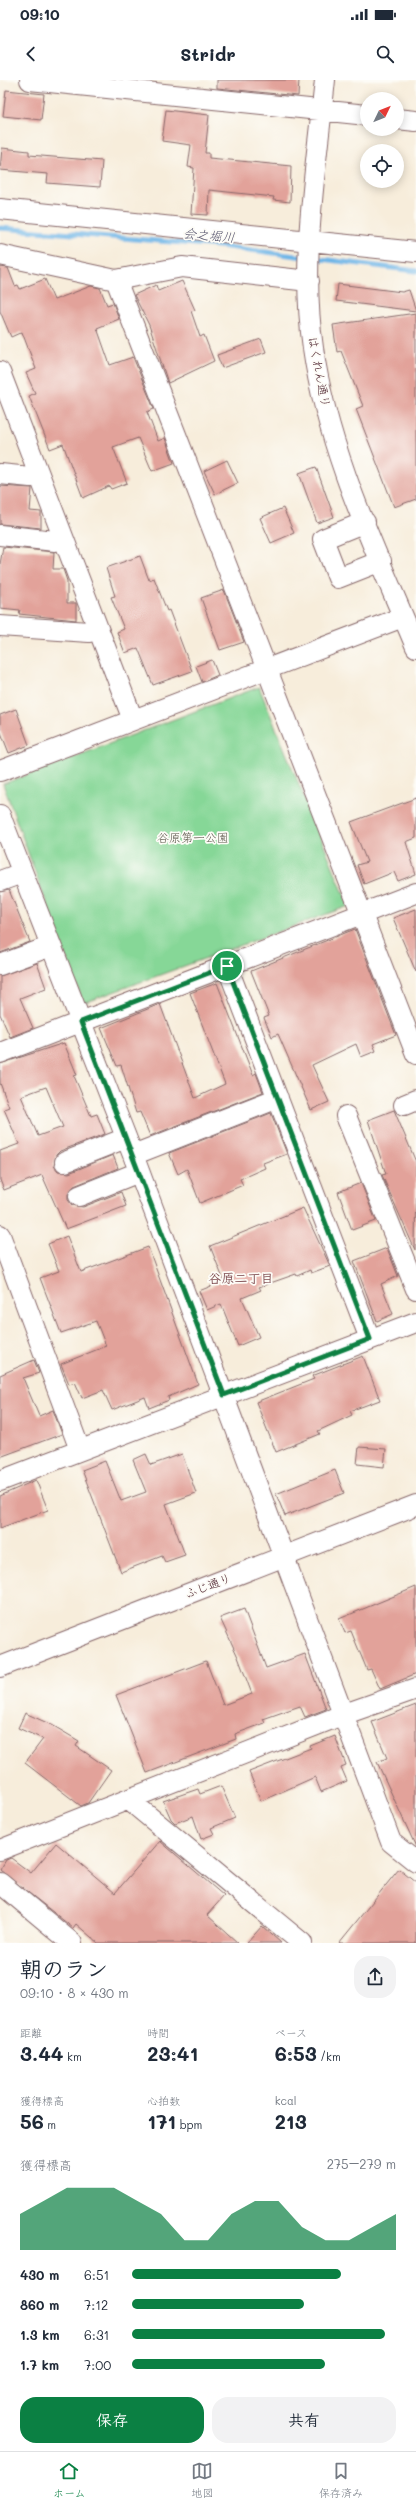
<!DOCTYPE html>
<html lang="ja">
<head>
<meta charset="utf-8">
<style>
  :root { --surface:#fff; --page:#f2f2f3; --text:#1f2937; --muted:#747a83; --line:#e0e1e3; --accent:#0b8043 }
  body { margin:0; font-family:Mali,"Klee One",sans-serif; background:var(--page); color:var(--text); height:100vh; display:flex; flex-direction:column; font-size:15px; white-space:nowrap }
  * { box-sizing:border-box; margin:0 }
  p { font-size:13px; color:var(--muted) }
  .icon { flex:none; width:22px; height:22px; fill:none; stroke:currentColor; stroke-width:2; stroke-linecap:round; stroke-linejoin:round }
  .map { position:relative; height:1863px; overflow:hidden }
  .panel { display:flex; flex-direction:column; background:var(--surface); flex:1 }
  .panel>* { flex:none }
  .needle { width:26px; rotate:47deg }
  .buttons { position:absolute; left:360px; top:12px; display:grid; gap:8px }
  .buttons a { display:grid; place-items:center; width:44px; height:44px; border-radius:50%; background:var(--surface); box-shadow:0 2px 10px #0003; font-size:20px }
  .pin { position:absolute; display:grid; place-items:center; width:34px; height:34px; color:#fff; margin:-17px; border:2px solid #fff; border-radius:50%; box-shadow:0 1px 4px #0007 }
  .round { display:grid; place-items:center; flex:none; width:42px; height:42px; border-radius:16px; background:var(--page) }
  .head { display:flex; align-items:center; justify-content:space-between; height:68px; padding:0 20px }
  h1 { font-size:22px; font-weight:700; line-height:30px }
  .figures { display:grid; grid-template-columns:repeat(3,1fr); gap:6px; height:68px; padding:4px 20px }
  .figures div { display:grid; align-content:center }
  .figures b { font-size:20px; font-weight:700 }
  .figures small { font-size:11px; font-weight:400 }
  .figures p { font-size:11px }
  .chart { height:112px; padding:8px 20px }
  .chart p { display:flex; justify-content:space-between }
  .chart svg { width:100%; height:72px; margin-top:4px; fill:var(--accent); opacity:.7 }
  .cta { display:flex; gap:8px; margin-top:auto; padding:8px 20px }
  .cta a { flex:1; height:46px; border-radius:16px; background:var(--accent); color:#fff; font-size:16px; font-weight:700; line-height:46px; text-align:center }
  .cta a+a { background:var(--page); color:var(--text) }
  ul { padding:0 20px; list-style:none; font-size:13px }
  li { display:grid; grid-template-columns:64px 48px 1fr; align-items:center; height:30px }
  li i { height:10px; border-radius:5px; background:var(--accent) }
  .status { display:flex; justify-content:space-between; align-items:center; height:28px; padding:0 20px; background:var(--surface); direction:ltr }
  .status svg { height:11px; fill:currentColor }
  header { display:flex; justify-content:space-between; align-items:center; height:52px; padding:0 20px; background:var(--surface); font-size:18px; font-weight:700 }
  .tabs { display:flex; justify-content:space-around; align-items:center; height:56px; border-top:1px solid var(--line); background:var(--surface); font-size:11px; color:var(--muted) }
  .tabs a { display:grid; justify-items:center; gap:2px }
  .tabs .current { color:var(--accent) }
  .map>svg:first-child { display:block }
  .green { fill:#86d797; stroke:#687b61 }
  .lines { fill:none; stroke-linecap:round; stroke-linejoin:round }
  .stream { stroke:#70b6e7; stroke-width:5 }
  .building { fill:#e2a29a; fill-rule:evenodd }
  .minor-casing { stroke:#876769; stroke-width:22 }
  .minor { stroke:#fff; stroke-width:20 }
  .route-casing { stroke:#fff; stroke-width:8 }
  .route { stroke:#0b8043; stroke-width:5 }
  .labels { text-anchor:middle; stroke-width:3.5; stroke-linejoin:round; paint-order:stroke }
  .street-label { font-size:12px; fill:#4a1f2b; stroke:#fdfcf7 }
  .park-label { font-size:12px; fill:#5c564b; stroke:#fdfcf7 }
  .water-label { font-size:13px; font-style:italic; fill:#57546d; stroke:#fdfcf7 }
  .neighbourhood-label { font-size:13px; font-weight:bold; fill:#7f4d52; stroke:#fdfcf7 }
</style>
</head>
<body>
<div class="status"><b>09:10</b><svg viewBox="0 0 49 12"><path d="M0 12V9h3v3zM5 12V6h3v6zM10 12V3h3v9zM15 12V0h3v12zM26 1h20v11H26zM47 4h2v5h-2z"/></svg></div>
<header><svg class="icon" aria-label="back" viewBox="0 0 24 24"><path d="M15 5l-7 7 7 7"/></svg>Stridr<svg class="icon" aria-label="search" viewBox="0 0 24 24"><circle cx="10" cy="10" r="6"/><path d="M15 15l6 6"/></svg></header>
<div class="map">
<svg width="416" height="1863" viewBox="0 0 416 1863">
  <rect width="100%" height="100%" fill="#fdfcf7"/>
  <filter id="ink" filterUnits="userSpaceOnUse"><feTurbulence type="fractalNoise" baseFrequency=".025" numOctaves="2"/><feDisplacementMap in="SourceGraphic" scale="8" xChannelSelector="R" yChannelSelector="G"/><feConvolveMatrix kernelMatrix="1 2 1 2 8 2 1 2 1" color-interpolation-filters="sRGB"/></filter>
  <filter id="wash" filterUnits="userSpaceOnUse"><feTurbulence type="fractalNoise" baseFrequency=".012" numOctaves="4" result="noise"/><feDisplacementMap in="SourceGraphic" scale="16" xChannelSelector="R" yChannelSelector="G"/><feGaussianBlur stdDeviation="0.9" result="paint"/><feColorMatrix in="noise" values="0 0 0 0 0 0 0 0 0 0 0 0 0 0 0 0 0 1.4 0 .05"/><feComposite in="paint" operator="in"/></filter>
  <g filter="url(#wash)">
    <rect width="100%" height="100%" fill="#f7eddb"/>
    <!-- green -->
    <path class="green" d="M259 607 349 826 83 923 3 704Z"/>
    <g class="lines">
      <!-- stream -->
      <path class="stream" d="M0 148 220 166 304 177
        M313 178 416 191"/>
    </g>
    <g id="blocks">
      <!-- building -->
      <path class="building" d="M217 0H299L298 16 217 8Z
        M6 10 44 14 41 40 3 36Z
        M166 30 209 35 205 73H209V78L291 86 290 122 273 120 274 117 209 110 208 135 191 134 194 88 188 87 191 65 162 61Z
        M2 68 29 71V75L102 81 100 107 47 103 48 94 0 90Z
        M0 187 8 188 15 206 18 205 20 209 45 199 54 220 91 206 100 208 107 225 113 223 119 239 97 248 110 285 133 277 154 329 147 332 158 361 165 358 174 383 152 391 138 358 113 367 127 403 111 409 109 406 83 418 63 364 50 369 29 316 35 313 26 293 36 289 22 252 11 257 0 231Z
        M182 201 195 230 191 231 200 257 204 255 214 281 168 303 149 245 134 215 156 205 158 211Z
        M338 204 402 212 409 210 416 231 336 221Z
        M416 233V419L394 427 356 329 363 326 341 271 337 272 333 245Z
        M261 259 266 272 222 288 217 275Z
        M227 380 238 403 215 414 204 391Z
        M316 387 334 437 317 443 299 393Z
        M0 406 32 408 30 431 41 432V448L0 444Z
        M283 428 294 453 271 463 260 438Z
        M3 467 54 472 53 489H63L67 501V523H76V540L19 534 20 530 0 528V484Z
        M140 476 149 500 154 498 167 531 169 530 192 591 153 605 138 568 125 573 117 552 124 549 111 517 115 516 106 488Z
        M224 510 244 562 220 570 201 518Z
        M212 580 218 595 202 602 196 586Z
        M16 629 29 665 9 673 0 650V635Z
        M416 718V758L406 762 416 794 398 801 394 792 364 804 357 785 367 782 351 742Z
        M9 810 30 862 0 873V812Z
        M416 829V892L393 838Z
        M355 849 396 955 373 964 376 971 361 977 356 964 312 985 329 1022 311 1030 278 954 272 957 264 938 269 936 251 891Z
        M37 883 46 908 20 918 33 948 10 957 0 934V896Z
        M217 903 253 995 256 993 263 1012 150 1056 140 1032 136 1033 121 985 117 986 101 948 160 924 195 1018 225 1004 190 913Z
        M64 963 77 995 74 996 91 1036 97 1034 105 1054 60 1071 56 1075 54 1086 58 1091 69 1093 113 1075 118 1088 74 1106 68 1114V1120L72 1125 83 1127 121 1112 126 1126 66 1149 42 1095 4 1110 0 1100V1071L19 1064 4 1029 9 1027 0 1003V984ZM46 1007 63 1047 38 1056 21 1016Z
        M394 1030 416 1082 415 1170 382 1095 386 1094 368 1040Z
        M271 1033 287 1074 263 1083 265 1088 240 1099 243 1105 200 1123 187 1089 178 1094 169 1073Z
        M361 1103 376 1141 352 1150 338 1112Z
        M303 1128 330 1186 311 1193 310 1190 297 1196 296 1194 259 1207 261 1210 242 1218 259 1257 238 1266 221 1224 207 1230 199 1211 224 1201 210 1166Z
        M67 1156 81 1192 148 1167 198 1304 168 1317 169 1320 149 1328 145 1317 112 1330 103 1310 82 1318 75 1302 69 1304 61 1284 106 1266 96 1241 61 1253 40 1198 59 1191 48 1164Z
        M387 1168 398 1196 381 1204 393 1234 377 1241 354 1181Z
        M363 1276 380 1320 350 1331 352 1335 318 1351 320 1354 276 1372 256 1322 314 1299 312 1296Z
        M34 1280 39 1293 23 1298 39 1336 53 1330 62 1354 0 1377V1295Z
        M359 1367 386 1369 384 1387 357 1384Z
        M146 1374 151 1385 182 1374 196 1413 166 1424 185 1475 165 1482 162 1476 121 1492 82 1390 105 1381 121 1421 146 1412 133 1380Z
        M335 1390 344 1413 285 1436 276 1414Z
        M36 1400 48 1430 0 1448V1416Z
        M416 1507V1594L380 1609 371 1589 367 1590 351 1551 345 1553 339 1539Z
        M244 1529 266 1588 305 1574 326 1629 305 1637 300 1626 263 1639 265 1643 235 1654 236 1659 147 1693 116 1615 206 1581 223 1625 252 1614 238 1577 220 1538Z
        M416 1625V1767L377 1682 387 1678 372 1642Z
        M25 1633 52 1645 79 1661 76 1666 111 1690 88 1723 81 1726 25 1683 43 1659 18 1648Z
        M335 1656 346 1685 341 1687 347 1701 321 1712 315 1697 261 1721 249 1692 311 1668 310 1666Z
        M221 1706 235 1738 211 1748 214 1754 201 1759 193 1736 175 1743 171 1739 163 1721 198 1709 200 1714Z
        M160 1761 224 1816 207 1835 238 1863H98L76 1844 73 1848 0 1790 6 1780 11 1778 31 1793 56 1763 115 1813Z
        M399 1789 416 1803V1863H339Z
        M262 1846 281 1863H247Z"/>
    </g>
  </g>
  <g filter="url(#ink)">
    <use href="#blocks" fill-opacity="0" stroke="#876769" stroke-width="1"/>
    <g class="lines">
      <defs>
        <path id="minor" d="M30 0 367 35
          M325 0C316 88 300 180 313 268 328 373 376 471 416 567
          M397 39 416 41
          M0 129 416 172
          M0 175 116 200 182 187 309 201
          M116 200 416 974
          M0 292 133 640
          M0 394 30 397 38 396
          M365 442 323 459 338 498 381 481
          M0 455 55 461 62 458
          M0 546 89 552 98 550
          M0 691 403 537
          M0 735 133 1075 391 1762 416 1782
          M0 801 22 793
          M0 885 51 866
          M227 886 370 1259
          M0 973 416 813
          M404 1025 416 1020
          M346 1036 416 1209
          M133 1075 278 1018
          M65 1082 126 1058
          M79 1116 139 1092
          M0 1155 80 1370
          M0 1401 416 1242
          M0 1587 416 1425
          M129 1720 302 1863
          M0 1770 342 1635 416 1609
          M0 1803 72 1863"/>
      </defs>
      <!-- minor casing -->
      <use href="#minor" class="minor-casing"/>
      <!-- minor -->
      <use href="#minor" class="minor"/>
    </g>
  </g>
  <g class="lines" filter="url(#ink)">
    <defs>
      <path id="route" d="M227 886 370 1259 224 1315 81 942Z"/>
    </defs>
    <!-- route casing -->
    <use href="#route" class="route-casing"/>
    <!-- route -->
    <use href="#route" class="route"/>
  </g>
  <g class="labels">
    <!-- street labels -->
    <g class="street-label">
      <text transform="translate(319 292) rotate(79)" y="4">はくれん通り</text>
      <text transform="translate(208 1506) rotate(-21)" y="4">ふじ通り</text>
    </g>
    <!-- park labels -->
    <g class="park-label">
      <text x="193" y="762">谷原第一公園</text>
    </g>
    <!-- water labels -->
    <g class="water-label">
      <text transform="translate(209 155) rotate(5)" y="5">会之堀川</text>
    </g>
    <!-- neighbourhood labels -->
    <g class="neighbourhood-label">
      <text x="241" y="1203">谷原二丁目</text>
    </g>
  </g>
</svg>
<div class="buttons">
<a><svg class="needle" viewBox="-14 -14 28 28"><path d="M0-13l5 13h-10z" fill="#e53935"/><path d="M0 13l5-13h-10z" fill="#747a83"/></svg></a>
<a><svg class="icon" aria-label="locate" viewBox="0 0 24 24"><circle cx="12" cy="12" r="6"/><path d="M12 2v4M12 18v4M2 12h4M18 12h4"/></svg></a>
</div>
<div class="pin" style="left:227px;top:886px;background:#1e9e55"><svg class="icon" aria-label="arrive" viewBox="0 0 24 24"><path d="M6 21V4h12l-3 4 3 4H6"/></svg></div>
</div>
<section class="panel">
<div class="head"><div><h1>朝のラン</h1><p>09:10 · 8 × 430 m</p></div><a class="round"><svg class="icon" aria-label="share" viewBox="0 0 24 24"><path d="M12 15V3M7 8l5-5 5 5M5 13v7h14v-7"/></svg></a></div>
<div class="figures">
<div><p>距離</p><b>3.44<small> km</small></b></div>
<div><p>時間</p><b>23:41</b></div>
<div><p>ペース</p><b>6:53<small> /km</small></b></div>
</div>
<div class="figures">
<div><p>獲得標高</p><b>56<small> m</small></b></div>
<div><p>心拍数</p><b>171<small> bpm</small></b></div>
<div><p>kcal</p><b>213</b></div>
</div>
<div class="chart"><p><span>獲得標高</span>275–279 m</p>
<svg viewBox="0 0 160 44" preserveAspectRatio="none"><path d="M0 44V22L10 14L20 6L30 6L40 6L50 14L60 22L70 38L80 38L90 22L100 14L110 14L120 30L130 38L140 38L150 30L160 22V44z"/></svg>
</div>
<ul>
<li><b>430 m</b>6:51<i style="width:79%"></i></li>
<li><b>860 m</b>7:12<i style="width:65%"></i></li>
<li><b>1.3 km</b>6:31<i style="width:96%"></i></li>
<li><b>1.7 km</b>7:00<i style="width:73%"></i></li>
</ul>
<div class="cta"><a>保存</a><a>共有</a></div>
</section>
<nav class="tabs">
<a class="current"><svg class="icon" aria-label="home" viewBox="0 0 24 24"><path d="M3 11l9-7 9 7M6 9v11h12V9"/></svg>ホーム</a>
<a><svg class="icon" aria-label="map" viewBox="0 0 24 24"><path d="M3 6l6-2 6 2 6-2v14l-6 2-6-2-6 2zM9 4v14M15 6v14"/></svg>地図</a>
<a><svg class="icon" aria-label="saved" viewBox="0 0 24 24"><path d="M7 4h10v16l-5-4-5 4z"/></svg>保存済み</a>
</nav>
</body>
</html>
